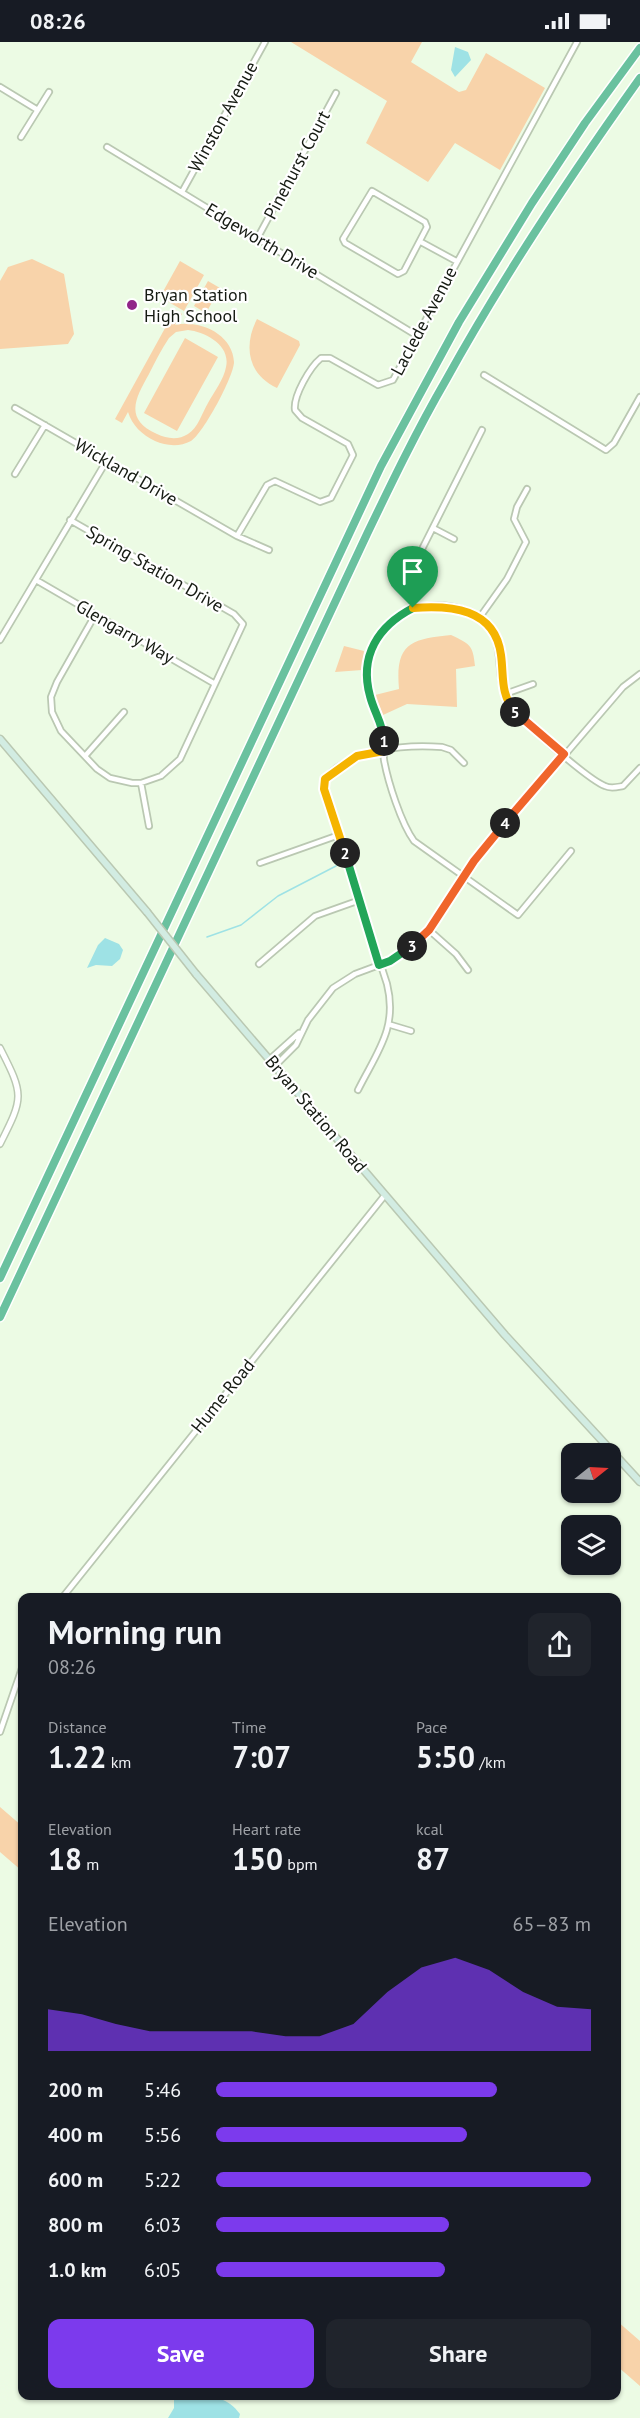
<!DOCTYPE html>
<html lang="en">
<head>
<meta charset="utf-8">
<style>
  :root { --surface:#171b24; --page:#20242c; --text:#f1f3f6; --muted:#9ea1a6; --accent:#7c3aed }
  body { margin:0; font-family:"PT Sans",sans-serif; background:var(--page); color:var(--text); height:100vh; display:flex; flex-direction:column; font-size:22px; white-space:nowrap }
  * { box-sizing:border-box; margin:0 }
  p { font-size:20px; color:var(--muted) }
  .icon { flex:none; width:33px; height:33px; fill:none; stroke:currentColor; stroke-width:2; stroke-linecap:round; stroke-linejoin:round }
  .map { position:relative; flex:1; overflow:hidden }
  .panel { position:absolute; left:18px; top:1551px; width:603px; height:807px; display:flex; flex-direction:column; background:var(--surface); border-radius:12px; box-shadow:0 2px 4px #0004 }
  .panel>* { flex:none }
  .needle { width:39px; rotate:72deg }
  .controls { position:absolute; left:561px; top:1401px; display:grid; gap:12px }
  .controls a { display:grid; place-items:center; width:60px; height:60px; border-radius:12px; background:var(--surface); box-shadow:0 2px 4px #0004; font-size:30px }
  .pin { position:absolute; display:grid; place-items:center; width:51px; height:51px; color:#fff; margin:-62px -26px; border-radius:50% 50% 50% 0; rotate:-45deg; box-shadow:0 0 6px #0007 }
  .pin .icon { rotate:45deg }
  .km { position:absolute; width:30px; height:30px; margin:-15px; border-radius:50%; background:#222; color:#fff; font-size:16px; line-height:30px; text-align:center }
  .round { display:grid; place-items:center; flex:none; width:63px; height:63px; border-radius:12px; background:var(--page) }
  .headline { display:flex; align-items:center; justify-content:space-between; height:102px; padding:0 30px }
  h1 { font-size:33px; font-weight:700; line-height:45px }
  .metrics { display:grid; grid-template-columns:repeat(3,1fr); gap:9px; height:102px; padding:6px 30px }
  .metrics div { display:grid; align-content:center }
  .metrics b { font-size:30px; font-weight:700 }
  .metrics small { font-size:16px; font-weight:400 }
  .metrics p { font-size:16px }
  .chart { height:168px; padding:12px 30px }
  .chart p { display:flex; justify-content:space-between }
  .chart svg { width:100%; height:108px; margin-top:6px; fill:var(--accent); opacity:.7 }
  .action { display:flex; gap:12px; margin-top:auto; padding:12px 30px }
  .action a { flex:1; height:69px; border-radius:12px; background:var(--accent); color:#fff; font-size:24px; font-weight:700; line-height:69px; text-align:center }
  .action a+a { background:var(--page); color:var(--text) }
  ul { padding:0 30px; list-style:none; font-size:20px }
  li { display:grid; grid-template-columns:96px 72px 1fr; align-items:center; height:45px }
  li i { height:15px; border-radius:8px; background:var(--accent) }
  .status { display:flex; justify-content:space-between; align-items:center; height:42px; padding:0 30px; background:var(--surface); direction:ltr }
  .status svg { height:16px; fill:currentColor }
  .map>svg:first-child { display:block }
  .green { fill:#f8d3aa; fill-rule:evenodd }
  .water { fill:#9ee2e5 }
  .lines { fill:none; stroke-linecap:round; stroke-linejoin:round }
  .stream { stroke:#9ee2e5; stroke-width:1.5 }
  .minor-casing { stroke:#bac8b2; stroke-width:8 }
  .tertiary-casing { stroke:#bac8b2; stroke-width:8 }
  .secondary-casing { stroke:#bac8b2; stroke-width:9 }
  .motorway-casing { stroke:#fff; stroke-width:11 }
  .minor { stroke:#fff; stroke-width:4.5 }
  .tertiary { stroke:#fff; stroke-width:5 }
  .secondary { stroke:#d2ece2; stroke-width:6 }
  .motorway { stroke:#6ac19f; stroke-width:8 }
  .secondary-bridge-casing { stroke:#bac8b2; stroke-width:9; stroke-linecap:butt }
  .secondary-bridge { stroke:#d2ece2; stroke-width:6 }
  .split-1-casing { stroke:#fff; stroke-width:12 }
  .split-2-casing { stroke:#fff; stroke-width:12 }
  .split-3-casing { stroke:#fff; stroke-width:12 }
  .split-4-casing { stroke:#fff; stroke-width:12 }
  .split-5-casing { stroke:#fff; stroke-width:12 }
  .split-6-casing { stroke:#fff; stroke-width:12 }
  .split-1 { stroke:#22a559; stroke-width:8 }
  .split-2 { stroke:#f5b400; stroke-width:8 }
  .split-3 { stroke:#22a559; stroke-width:8 }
  .split-4 { stroke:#f0652b; stroke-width:8 }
  .split-5 { stroke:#f0652b; stroke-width:8 }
  .split-6 { stroke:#f5b400; stroke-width:8 }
  .poi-dot { fill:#912588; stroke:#fff; stroke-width:2 }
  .labels { text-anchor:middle; stroke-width:4.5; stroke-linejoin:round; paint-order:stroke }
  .street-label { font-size:18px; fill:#151a12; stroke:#fff }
  .poi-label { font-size:18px; fill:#151a12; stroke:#fff; text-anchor:start }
</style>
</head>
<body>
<div class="status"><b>08:26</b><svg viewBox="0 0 49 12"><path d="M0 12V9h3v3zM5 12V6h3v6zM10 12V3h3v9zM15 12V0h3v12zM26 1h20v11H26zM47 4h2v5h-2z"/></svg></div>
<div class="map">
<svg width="640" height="2376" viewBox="0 0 640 2376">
  <rect width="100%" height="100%" fill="#ecfbe4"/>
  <!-- green -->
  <path class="green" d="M291 0H422L411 20 459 50 466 48 486 11 545 46 500 128 455 101 428 140 366 101 387 59Z
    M32 217 64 232 74 292 68 302 0 307V239L8 225Z
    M180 219 204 233 184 269 160 255Z
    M208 239 220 246 206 271 194 264Z
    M175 268 182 272 175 283C199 277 233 292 234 320 234 334 203 392 191 399 180 405 166 404 155 399 142 393 132 383 128 370L122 381 115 377ZM188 288C205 290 231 303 226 325 224 337 214 350 208 361 202 371 198 386 188 392 179 398 167 397 157 392 124 377 135 357 149 332 155 320 161 308 169 296L176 290Z
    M257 277 299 299 300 303 277 346C248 333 243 304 257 277Z
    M185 296 218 315 177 389 144 371Z
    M451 593C470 602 473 603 475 624L456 627 457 665 407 662 383 673 375 653 399 647C395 602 410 597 451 593Z
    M344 604 364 609 362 628 335 630Z
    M0 1765 22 1784V1829L0 1810Z
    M617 2279 640 2299V2344L617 2324Z"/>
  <!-- water -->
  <path class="water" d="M455 5 468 10 471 18 455 35 451 28Z
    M105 896 119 902 123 908 120 917 112 924 96 923 87 926 98 903Z
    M174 2354C199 2353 224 2350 240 2372L239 2376H168L174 2366Z"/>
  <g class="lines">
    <!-- stream -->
    <path class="stream" d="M207 895 241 883 278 854 336 824"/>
    <defs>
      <path id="minor" d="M0 45 36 67
        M21 95 49 50
        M107 105 416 293
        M372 149 425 180 427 185 404 229 398 232 345 201 343 197Z
        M182 150 265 0
        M258 195 336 51
        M421 200 456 219
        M484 333 606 408 614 401 640 355
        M15 366 237 494 269 508
        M15 432 45 383
        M70 478 234 572 243 582 180 717 161 734 141 741H132L110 736 97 727 61 689 52 670 51 655 57 640 95 573
        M433 486 454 497
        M237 494 267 443 275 439 320 460 331 456 353 413 348 402 302 376 295 368C293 354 310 325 321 316H330L378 343 393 338 577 0
        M36 538 215 642
        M413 566 410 538 413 525 482 388
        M480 575 507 537 526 500 514 477 517 465 527 447
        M0 598 107 418
        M505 652 533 642
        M85 714 124 670
        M141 741 149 784
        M571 809 518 873 414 799C401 781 388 740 384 718 383 709 384 700 383 691 380 674 369 660 368 643 363 589 409 551 462 567 516 584 489 627 509 661 517 676 589 738 605 744 611 747 617 745 623 744L640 726
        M260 821 339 793
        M429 888 456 912 468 928
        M259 922 315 874 360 858
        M391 983 411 989
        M269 1018 299 991
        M275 1024 296 1003 308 978 333 946 355 932 390 919 429 888 474 819 623 645 640 632
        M358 1048C377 1010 398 986 387 942L324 747 325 737C349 707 406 702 442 705L451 708 464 721
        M62 1556 385 1153
        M0 1690 22 1626"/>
      <path id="tertiary" d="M0 1006C24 1053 24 1055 0 1102"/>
      <path id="secondary" d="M0 697 147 870
        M196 932 505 1293 640 1440"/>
      <path id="motorway" d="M0 1236 381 424 459 280 532 161 585 81 640 6
        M0 1275 367 492C392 440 417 388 446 338 504 233 570 134 640 36"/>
    </defs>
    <!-- minor casing -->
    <use href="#minor" class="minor-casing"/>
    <!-- tertiary casing -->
    <use href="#tertiary" class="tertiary-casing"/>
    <!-- secondary casing -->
    <use href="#secondary" class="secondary-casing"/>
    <!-- motorway casing -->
    <use href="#motorway" class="motorway-casing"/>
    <!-- minor -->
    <use href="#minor" class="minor"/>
    <!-- tertiary -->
    <use href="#tertiary" class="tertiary"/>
    <!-- secondary -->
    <use href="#secondary" class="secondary"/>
    <!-- motorway -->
    <use href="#motorway" class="motorway"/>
    <defs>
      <path id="secondary-bridge" d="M147 870 196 932"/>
    </defs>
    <!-- secondary-bridge casing -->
    <use href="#secondary-bridge" class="secondary-bridge-casing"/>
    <!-- secondary-bridge -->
    <use href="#secondary-bridge" class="secondary-bridge"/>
  </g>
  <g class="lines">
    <defs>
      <path id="split-1" d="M384 699C383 682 374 670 370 654 359 614 378 584 413 566"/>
      <path id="split-2" d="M345 811 324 747 325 737 357 714 384 709V699"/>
      <path id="split-3" d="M345 811 379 923 390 919 412 904"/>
      <path id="split-4" d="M412 904 429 888 474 819 505 781"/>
      <path id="split-5" d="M505 781 564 712 515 670"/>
      <path id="split-6" d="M413 566C450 563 495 566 501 613 504 635 500 651 515 670"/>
    </defs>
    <!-- split-1 casing -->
    <use href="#split-1" class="split-1-casing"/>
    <!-- split-2 casing -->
    <use href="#split-2" class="split-2-casing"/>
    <!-- split-3 casing -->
    <use href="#split-3" class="split-3-casing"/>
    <!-- split-4 casing -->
    <use href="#split-4" class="split-4-casing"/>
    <!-- split-5 casing -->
    <use href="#split-5" class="split-5-casing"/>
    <!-- split-6 casing -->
    <use href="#split-6" class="split-6-casing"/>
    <!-- split-1 -->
    <use href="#split-1" class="split-1"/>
    <!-- split-2 -->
    <use href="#split-2" class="split-2"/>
    <!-- split-3 -->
    <use href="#split-3" class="split-3"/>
    <!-- split-4 -->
    <use href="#split-4" class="split-4"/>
    <!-- split-5 -->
    <use href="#split-5" class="split-5"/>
    <!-- split-6 -->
    <use href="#split-6" class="split-6"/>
  </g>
  <!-- markers -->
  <circle class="poi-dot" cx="132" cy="263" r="6"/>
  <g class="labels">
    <!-- street labels -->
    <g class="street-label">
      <text transform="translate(223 75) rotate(-61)" y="6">Winston Avenue</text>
      <text transform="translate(297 123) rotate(-62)" y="6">Pinehurst Court</text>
      <text transform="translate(262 199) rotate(31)" y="6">Edgeworth Drive</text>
      <text transform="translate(424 279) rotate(-62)" y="6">Laclede Avenue</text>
      <text transform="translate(126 430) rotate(30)" y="6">Wickland Drive</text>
      <text transform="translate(155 527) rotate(30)" y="6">Spring Station Drive</text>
      <text transform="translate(125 590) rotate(30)" y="6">Glengarry Way</text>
      <text transform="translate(316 1072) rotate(50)" y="6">Bryan Station Road</text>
      <text transform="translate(223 1354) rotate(-51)" y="6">Hume Road</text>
    </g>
    <!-- poi labels -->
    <g class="poi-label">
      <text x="144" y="259">Bryan Station<tspan x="144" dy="21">High School</tspan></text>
    </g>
  </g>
</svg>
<div class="controls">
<a><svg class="needle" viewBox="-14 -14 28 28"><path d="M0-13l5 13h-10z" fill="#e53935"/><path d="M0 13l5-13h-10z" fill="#9ea1a6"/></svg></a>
<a><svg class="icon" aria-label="layers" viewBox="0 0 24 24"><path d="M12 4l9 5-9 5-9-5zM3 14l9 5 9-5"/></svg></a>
</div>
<div class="pin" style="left:413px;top:566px;background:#1e9e55"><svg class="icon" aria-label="arrive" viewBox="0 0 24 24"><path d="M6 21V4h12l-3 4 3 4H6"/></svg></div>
<b class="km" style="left:384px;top:699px">1</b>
<b class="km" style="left:345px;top:811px">2</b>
<b class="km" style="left:412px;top:904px">3</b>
<b class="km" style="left:505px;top:781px">4</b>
<b class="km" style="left:515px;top:670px">5</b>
<section class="panel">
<div class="headline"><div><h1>Morning run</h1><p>08:26</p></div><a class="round"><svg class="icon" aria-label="share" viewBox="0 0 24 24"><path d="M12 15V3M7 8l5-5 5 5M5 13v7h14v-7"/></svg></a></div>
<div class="metrics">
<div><p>Distance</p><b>1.22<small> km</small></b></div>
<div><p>Time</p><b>7:07</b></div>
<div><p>Pace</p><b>5:50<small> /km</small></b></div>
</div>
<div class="metrics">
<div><p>Elevation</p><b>18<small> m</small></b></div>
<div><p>Heart rate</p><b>150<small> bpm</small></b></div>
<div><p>kcal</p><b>87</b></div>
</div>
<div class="chart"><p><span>Elevation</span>65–83 m</p>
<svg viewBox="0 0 160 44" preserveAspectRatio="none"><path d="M0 44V27L10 29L20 33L30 36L40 36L50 36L60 36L70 38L80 38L90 33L100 20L110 10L120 6L130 11L140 20L150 26L160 27V44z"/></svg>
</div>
<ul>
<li><b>200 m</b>5:46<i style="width:75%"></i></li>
<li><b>400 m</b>5:56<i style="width:67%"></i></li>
<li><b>600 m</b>5:22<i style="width:100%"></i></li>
<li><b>800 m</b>6:03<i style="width:62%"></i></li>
<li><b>1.0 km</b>6:05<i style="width:61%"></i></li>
</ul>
<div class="action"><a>Save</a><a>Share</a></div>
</section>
</div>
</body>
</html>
